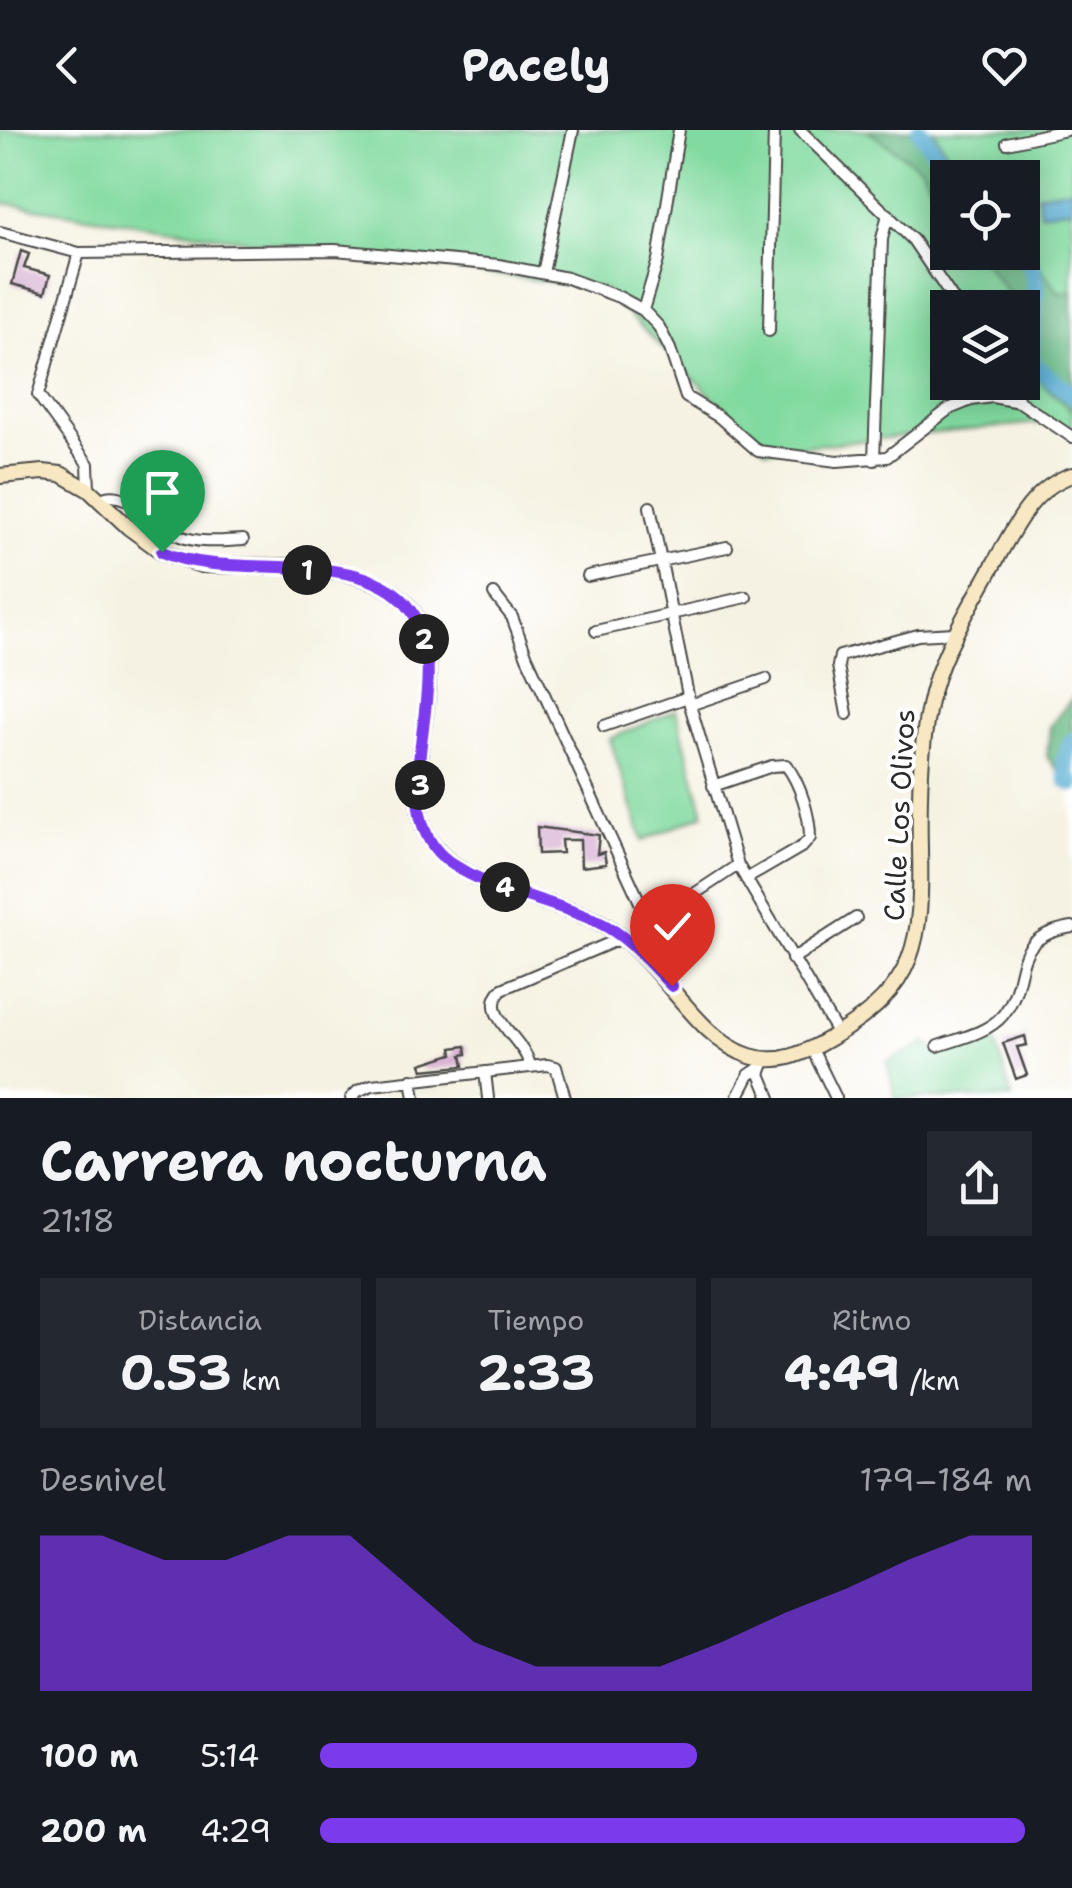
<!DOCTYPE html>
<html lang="es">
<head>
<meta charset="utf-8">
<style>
  :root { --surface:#171b24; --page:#242831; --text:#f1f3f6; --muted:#9ea1a6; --accent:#7c3aed }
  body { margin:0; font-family:"Shantell Sans",sans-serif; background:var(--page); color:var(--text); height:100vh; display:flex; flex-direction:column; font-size:38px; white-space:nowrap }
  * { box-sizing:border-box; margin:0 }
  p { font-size:32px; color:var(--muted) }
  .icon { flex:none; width:55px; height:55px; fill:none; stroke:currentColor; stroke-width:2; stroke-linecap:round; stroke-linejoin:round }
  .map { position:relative; height:968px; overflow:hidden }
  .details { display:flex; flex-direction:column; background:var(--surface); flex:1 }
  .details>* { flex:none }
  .controls { position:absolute; left:930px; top:30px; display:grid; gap:20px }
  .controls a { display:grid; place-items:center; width:110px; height:110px; border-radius:0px; background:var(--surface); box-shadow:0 5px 25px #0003; font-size:50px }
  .pin { position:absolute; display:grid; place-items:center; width:85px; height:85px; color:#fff; margin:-102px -42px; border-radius:50% 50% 50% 0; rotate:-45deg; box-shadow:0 0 10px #0007 }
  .pin .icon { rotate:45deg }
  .km { position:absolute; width:50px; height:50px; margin:-25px; border-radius:50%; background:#222; color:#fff; font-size:28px; line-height:50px; text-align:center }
  .round { display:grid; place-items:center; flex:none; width:105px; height:105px; border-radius:0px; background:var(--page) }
  .overview { display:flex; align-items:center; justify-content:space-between; height:170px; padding:0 40px }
  h1 { font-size:55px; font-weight:700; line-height:75px }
  .figures { display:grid; grid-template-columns:repeat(3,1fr); gap:15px; height:170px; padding:10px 40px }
  .figures div { display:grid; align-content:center; border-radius:0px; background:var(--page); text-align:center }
  .figures b { font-size:50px; font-weight:700 }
  .figures small { font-size:28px; font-weight:400 }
  .figures p { font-size:28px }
  .chart { height:280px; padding:20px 40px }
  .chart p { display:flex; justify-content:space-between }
  .chart svg { width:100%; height:180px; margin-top:10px; fill:var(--accent); opacity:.7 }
  ul { padding:0 40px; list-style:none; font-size:32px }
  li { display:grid; grid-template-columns:160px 120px 1fr; align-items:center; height:75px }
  li i { height:25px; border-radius:12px; background:var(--accent) }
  header { display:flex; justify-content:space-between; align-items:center; height:130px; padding:0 40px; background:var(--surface); font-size:45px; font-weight:700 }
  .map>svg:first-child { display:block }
  .green { fill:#81da9f; stroke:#568265; stroke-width:2.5; fill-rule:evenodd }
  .forest { fill:#68ba86; stroke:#4a7258; stroke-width:2.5 }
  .water { fill:#56acd2; stroke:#406c7e; stroke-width:2.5 }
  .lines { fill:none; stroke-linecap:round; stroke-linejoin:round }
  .river { stroke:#56acd2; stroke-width:18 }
  .building { fill:#d9b3d5 }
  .street-casing { stroke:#494947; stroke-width:14 }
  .secondary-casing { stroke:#494947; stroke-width:18 }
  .street { stroke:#fff; stroke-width:10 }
  .secondary { stroke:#f7e8c3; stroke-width:14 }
  .route-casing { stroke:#fff; stroke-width:20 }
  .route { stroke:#7c3aed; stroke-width:12 }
  .labels { text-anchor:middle; stroke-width:8; stroke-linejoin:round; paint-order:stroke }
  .street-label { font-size:28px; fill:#2b2b2b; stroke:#fff }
</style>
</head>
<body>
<header><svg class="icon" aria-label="back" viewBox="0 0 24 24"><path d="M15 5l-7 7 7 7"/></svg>Pacely<svg class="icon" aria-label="heart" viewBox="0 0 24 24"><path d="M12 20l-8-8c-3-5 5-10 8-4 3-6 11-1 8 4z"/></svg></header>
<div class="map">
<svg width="1072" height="968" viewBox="0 0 1072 968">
  <rect width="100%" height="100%" fill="#fff"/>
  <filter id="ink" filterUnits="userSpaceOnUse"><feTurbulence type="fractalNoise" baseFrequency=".01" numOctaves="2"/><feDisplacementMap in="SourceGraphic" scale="20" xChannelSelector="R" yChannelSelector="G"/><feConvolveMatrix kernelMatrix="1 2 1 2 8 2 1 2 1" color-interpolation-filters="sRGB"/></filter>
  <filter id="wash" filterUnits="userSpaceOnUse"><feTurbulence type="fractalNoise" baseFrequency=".0048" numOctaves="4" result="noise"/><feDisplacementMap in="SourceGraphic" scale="40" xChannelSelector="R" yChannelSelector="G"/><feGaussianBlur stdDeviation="2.25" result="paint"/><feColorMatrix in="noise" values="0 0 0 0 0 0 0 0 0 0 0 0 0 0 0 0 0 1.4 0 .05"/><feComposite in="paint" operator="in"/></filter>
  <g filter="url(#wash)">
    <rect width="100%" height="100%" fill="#f6f2e3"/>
    <!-- green -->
    <path class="green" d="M0 0H1072V301L1047 292 766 320 603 159 263 113 3 73 0 72ZM948 48H1022V122H948ZM948 178H1022V252H948Z
      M676 580 704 684 643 711 610 609Z
      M993 903 1012 968H895L887 932 926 913 937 921Z"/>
    <!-- forest -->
    <path class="forest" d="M867 0H933L962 47 948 48 947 87 921 38Z
      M1023 113 1059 163 1072 162V281L1023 236 1022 178 1018 177 977 123 1022 122Z
      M1072 568V658L1047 627 1050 596Z"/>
    <!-- water -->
    <path class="water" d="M1072 58V78L1040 83 1037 64Z"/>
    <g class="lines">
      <!-- river -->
      <path class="river" d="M920 0 953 48
        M1022 118C1047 149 1028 196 1031 233L1072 265
        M1072 612 1065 630 1067 649 1072 653"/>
    </g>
    <g id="blocks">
      <!-- building -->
      <path class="building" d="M21 121 29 124 24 138 50 145 45 163 12 154Z
        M537 697 599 705 597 724 604 722 606 734 581 737 580 710H561L562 723 538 724Z
        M1025 906 1027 915 1017 917 1027 945 1016 949 1003 913Z
        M466 916 467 924 462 925 464 936 423 940 421 934 453 924 452 918Z"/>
    </g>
  </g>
  <g filter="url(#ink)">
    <use href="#blocks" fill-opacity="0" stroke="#494947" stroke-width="2.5"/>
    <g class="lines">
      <defs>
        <path id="street" d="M800 0 913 110 959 178
          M1007 13 1066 0
          M0 102 79 123 335 120 499 135 567 148 619 167 643 180 659 197 670 219 686 267 719 287 758 321 837 331 887 327 949 279 971 270 992 267 1020 272
          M79 123 38 265 88 334 89 360
          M543 143 573 0
          M643 180 658 130 679 0
          M769 201 774 0
          M1008 252 1020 272 1072 307
          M874 330 882 109 888 84
          M99 370C126 353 155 397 180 406 199 414 223 411 243 410
          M650 377 690 575 738 735 838 904
          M588 446 727 417
          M494 464 512 487 527 527 668 833 672 856
          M596 501 746 467
          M690 575 766 549
          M847 584 838 536 840 526 918 505 955 503
          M604 596 688 567
          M713 656 772 636 786 635C800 653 810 685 810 708L803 716 746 749
          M676 776 738 735
          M792 829 856 788
          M938 916C958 909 988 903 1003 885 1033 847 1005 808 1072 797
          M812 919 836 968
          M766 929 760 944 770 968
          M530 936C525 909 477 884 502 859L624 807
          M485 942 488 968
          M412 949 415 968
          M351 968 358 961 372 955 547 935 556 937 565 968
          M737 968 749 945 761 937"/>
        <path id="secondary" d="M0 346 43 342 61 344 89 360 128 397 162 422 201 435C258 437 366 428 407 474 460 536 393 643 428 707 455 758 555 768 603 794 659 825 694 909 750 926 780 936 807 922 832 907 918 857 922 811 920 719 919 675 920 619 929 576 939 524 970 478 995 432 1014 398 1032 358 1072 345"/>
      </defs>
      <!-- street casing -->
      <use href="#street" class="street-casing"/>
      <!-- secondary casing -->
      <use href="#secondary" class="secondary-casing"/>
      <!-- street -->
      <use href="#street" class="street"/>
      <!-- secondary -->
      <use href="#secondary" class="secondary"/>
    </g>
  </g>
  <g class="lines" filter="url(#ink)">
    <defs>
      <path id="route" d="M162 422C233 454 374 410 416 488 453 555 386 666 439 723 472 757 554 770 598 792 628 806 649 832 672 856"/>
    </defs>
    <!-- route casing -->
    <use href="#route" class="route-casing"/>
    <!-- route -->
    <use href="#route" class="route"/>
  </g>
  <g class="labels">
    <!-- street labels -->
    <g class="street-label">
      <text transform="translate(899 685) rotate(-87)" y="10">Calle Los Olivos</text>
    </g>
  </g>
</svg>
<div class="controls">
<a><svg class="icon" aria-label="locate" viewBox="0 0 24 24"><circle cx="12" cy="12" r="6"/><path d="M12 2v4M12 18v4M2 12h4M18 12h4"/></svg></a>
<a><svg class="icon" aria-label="layers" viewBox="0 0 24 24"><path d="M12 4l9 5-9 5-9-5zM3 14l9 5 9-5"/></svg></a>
</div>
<div class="pin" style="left:162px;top:422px;background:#1e9e55"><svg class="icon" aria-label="arrive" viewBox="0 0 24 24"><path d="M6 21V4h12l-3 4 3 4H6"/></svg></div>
<div class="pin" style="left:672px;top:856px;background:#d93025"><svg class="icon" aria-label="check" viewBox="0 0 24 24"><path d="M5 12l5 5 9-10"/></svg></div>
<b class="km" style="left:307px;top:440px">1</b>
<b class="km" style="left:424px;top:509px">2</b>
<b class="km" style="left:420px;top:655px">3</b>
<b class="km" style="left:505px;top:757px">4</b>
</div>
<section class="details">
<div class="overview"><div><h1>Carrera nocturna</h1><p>21:18</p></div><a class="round"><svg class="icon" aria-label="share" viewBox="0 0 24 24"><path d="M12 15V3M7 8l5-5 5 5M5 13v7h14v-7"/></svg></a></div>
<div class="figures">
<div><p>Distancia</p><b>0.53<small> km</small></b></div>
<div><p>Tiempo</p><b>2:33</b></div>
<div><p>Ritmo</p><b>4:49<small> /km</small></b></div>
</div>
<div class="chart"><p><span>Desnivel</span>179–184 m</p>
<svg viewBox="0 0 160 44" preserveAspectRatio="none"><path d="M0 44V6L10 6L20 12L30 12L40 6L50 6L60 19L70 32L80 38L90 38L100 38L110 32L120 25L130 19L140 12L150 6L160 6V44z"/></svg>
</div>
<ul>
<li><b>100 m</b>5:14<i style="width:53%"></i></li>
<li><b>200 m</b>4:29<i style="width:99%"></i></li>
</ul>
</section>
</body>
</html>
